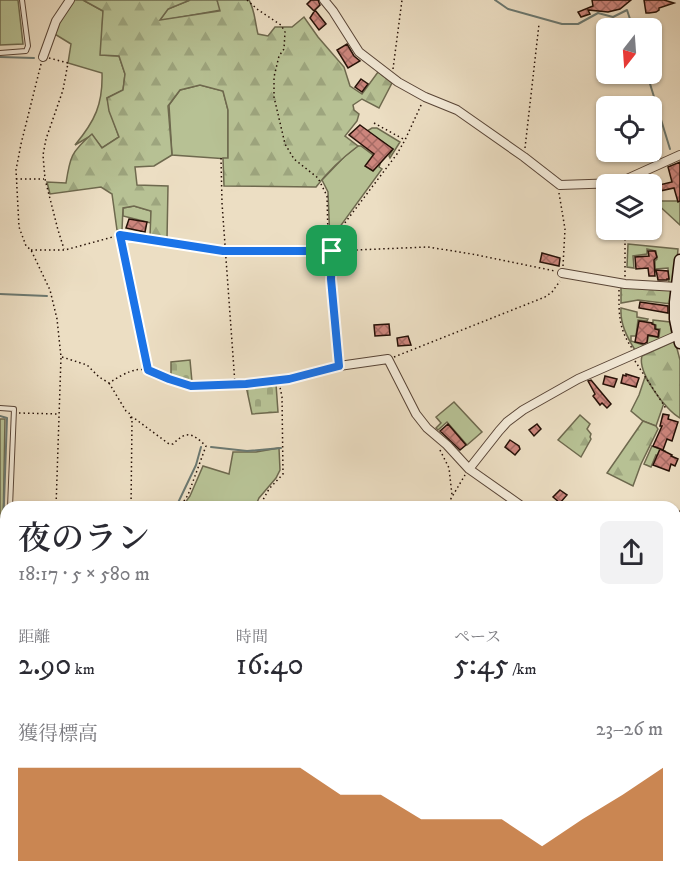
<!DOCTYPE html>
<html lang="ja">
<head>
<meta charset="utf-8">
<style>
  :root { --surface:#fff; --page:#f2f2f3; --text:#2b2b33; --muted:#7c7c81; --accent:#b45309 }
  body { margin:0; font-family:"IM FELL DW Pica","Noto Serif JP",serif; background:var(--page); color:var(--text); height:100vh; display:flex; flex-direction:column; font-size:22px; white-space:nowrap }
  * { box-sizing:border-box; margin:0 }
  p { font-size:20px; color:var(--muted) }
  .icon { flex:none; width:33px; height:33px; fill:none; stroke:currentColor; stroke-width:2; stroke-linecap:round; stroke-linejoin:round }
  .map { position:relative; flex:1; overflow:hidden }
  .details { position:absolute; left:0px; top:501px; width:681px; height:386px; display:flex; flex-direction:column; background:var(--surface); border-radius:18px 18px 0 0; box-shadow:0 2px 4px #0004 }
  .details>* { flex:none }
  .needle { width:39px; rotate:197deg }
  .controls { position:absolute; left:596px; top:18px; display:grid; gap:12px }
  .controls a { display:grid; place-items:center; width:66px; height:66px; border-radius:9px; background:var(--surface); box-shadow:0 2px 4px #0004; font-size:30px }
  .pin { position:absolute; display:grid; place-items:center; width:51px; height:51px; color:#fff; margin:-26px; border-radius:12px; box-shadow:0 3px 9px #0006 }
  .round { display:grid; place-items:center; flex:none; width:63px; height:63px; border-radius:9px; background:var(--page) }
  .overview { display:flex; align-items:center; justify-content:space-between; height:102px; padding:0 18px }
  h1 { font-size:33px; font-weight:600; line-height:45px }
  .metrics { display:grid; grid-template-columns:repeat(3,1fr); gap:9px; height:102px; padding:6px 18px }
  .metrics div { display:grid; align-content:center }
  .metrics b { font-size:30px; font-weight:600 }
  .metrics small { font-size:16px; font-weight:400 }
  .metrics p { font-size:16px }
  .chart { height:168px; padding:12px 18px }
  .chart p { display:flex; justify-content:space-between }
  .chart svg { width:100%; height:108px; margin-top:6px; fill:var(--accent); opacity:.7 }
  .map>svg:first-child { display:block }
  .green { fill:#b7c194; stroke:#6e694e; stroke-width:1.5 }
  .forest { fill:url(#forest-firs); stroke:#6e694e; stroke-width:1.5 }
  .cemetery { fill:url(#cemetery-stones); stroke:#6e694e; stroke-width:1.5 }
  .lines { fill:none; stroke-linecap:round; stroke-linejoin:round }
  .stream { stroke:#6b7870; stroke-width:2 }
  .building { fill:url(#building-cross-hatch); stroke:#261107; stroke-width:1.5 }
  .service-casing { stroke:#584436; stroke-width:6 }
  .minor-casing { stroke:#584436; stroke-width:10 }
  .secondary-casing { stroke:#261107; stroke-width:13 }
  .path { stroke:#261107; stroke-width:1.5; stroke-dasharray:1.5 3; stroke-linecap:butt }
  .service { stroke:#f3ead8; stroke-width:4 }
  .minor { stroke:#f3ead8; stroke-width:8 }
  .secondary { stroke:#f3ead8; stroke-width:10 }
  .route-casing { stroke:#fff; stroke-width:12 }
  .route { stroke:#1a73e8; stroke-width:8 }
</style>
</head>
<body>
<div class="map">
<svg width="680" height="886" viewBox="0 0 680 886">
  <defs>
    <pattern id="forest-firs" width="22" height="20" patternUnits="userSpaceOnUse" patternTransform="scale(1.5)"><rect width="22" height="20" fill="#b7c194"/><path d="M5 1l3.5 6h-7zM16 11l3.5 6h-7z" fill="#9da57e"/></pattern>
    <pattern id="cemetery-stones" width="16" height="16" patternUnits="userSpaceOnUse" patternTransform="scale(1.5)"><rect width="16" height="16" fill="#b7c194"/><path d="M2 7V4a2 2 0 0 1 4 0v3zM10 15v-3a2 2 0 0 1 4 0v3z" fill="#9da57e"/></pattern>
    <pattern id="building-cross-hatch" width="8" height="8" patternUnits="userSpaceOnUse" patternTransform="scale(1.5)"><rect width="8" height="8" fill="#cc857c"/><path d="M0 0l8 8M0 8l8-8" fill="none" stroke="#a56b64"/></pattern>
  </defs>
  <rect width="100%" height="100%" fill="#ecdec3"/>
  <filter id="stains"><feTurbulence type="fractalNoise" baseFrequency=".00333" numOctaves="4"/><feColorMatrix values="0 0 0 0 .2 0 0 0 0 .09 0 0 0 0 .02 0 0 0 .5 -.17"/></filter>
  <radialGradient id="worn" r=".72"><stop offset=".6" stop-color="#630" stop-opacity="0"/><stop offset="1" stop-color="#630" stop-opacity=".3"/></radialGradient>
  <!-- green -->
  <path class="green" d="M0 0H18L23 44 0 45Z
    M74 0H83L103 11 101 55 119 56 125 74 123 90 107 98 110 111 119 137 102 148 92 135 75 145C95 121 103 104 102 73L68 63 71 44 53 33Z
    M190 0H217L221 10 159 21 168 9Z
    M200 85 223 91 228 110V159L172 155 169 105 180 90Z
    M372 128H377L400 142 390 158 389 156 393 149 367 131Z
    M358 146H361L381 161 379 167 382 169 336 232 332 244 330 243 328 192 322 180 344 157Z
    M659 201H680V225L655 202Z
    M134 206 151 211V223L123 216V208Z
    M628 244 678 249 675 284H669L668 268 655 269V261L657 259 656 251 647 249V254L633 256 634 268 627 267Z
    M621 308 637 312V317L648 319 647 321 638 320 636 336H631V341L646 346 635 350C627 337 620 324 621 308Z
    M653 320 670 322 672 336 647 345 648 336 659 337 660 329H656V325L653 324Z
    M645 377 664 403 656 426 643 421 631 411 639 395Z
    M454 402 482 432 467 445 447 422 438 430 436 428 441 423 436 417Z
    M0 419H5L3 530H0Z
    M652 446 665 451 663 457 656 455 651 467 644 464Z
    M279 448 280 470 276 478 259 498 255 507H182L190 496 203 466 229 474 233 452H256Z"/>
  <!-- forest -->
  <path class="forest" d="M83 0H190L168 9 160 20 220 11 217 0H249C255 10 255 23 258 34L268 36 275 27H292L304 17 318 37 344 67 350 86 362 94 378 72 392 83 379 108 362 99 353 105 354 110 359 114 357 121 345 136 358 146C342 158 328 171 316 187L224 186 223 158H228V110L223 91 200 85 180 90 168 106 172 155 154 166 135 167 137 185 168 186 167 239 150 236 151 211 134 206 123 208 122 230H117L112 194 101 187 50 194 47 182 66 183C70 157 71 152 92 134L102 148 119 137 109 111 107 98 123 90 125 74 119 56 100 55 103 11Z
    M621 286 673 290 671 304 638 300 621 303Z
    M675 341 680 360V418C666 411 637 372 642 356Z
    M580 415 590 424 587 429 591 434 590 437 591 439 581 457 558 440Z
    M643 421 656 426 658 429 641 464 633 486 607 473Z
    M499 881H543L545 886H497Z"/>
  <!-- cemetery -->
  <path class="cemetery" d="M190 360 192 382 171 377V362Z
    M276 384 278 412 252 414 246 386Z"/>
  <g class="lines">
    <!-- stream -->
    <path class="stream" d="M495 0 508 9 562 24H578L598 13 613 17 627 10 633 28
      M0 57 34 58
      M647 74 670 149
      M0 294 47 296
      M0 416 7 418 3 531H0
      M211 447 247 451 281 448
      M176 507 196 465 201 447
      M0 692 6 695
      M546 880 548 886"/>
  </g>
  <!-- building -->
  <path class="building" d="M311 0H318L320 5 314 11 307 4Z
    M592 0H631L620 9 608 12 588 10 590 14 581 17 578 12 593 6Z
    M644 0H664L674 3 659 8V10L656 12 649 13H646Z
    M315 10 326 24 319 30 310 18Z
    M347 44 354 56 360 61 348 68 337 50Z
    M361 79 368 84 362 92 355 87Z
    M360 125 393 149 373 171 365 166 374 154 349 135Z
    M680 162V201L678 202 674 188 660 191 659 185 672 182 668 167Z
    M129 219 147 222 145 232 126 228Z
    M648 251H655L657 257 654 260 655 276H649L648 268 636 269 635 257 649 256Z
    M542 253 560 258 559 266 540 262Z
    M656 270 668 271 669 279H667V280H658Z
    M640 302 668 306V313L639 308Z
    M639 321 652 323V324L655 325V329L659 330 658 337 648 335 647 342 644 344 635 342Z
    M389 324 390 335 375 336 374 325Z
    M408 336 411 345 398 346 397 338Z
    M626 374 639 378 636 387 621 383 623 375 626 376Z
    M605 376 617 379 614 387 603 384Z
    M591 380 611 404 607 408 602 403 600 405 593 396 595 394 588 381Z
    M663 414 669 415 668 419 678 422 672 441 667 439 663 450 653 446 662 426H660Z
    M448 424 466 445 460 450 440 431Z
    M537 424 541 429 534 436 529 430Z
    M510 440 519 446 520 449 515 455 505 447Z
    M660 449 672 455 671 456 678 459 675 466 671 464 669 471 653 465Z
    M560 490 567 495 560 503 553 497Z"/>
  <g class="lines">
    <defs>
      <path id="service" d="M0 53 26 51 28 46 22 0
        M0 408 14 409 10 507
        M0 535H6
        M474 880 491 886"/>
      <path id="minor" d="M324 0 333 11 359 52 398 82 425 97 457 110 524 157 560 185 618 183 680 155
        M43 57 56 21 70 0
        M562 273 625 284 677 287
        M246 384 289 379 339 366 388 359 416 414 427 428 447 445 469 469 523 507
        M469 469 499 431 507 422 523 410 578 379 678 335
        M675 738 680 740
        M675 859 680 854
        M472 886 473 880
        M647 886 653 880"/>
      <path id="secondary" d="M680 260 675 302V319L680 343
        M675 541 680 517
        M675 581 680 595
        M675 659 680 642
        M371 886 374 880"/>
    </defs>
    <!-- service casing -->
    <use href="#service" class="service-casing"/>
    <!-- minor casing -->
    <use href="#minor" class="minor-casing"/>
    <!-- secondary casing -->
    <use href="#secondary" class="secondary-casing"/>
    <!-- path -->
    <path class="path" d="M247 0 257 9 281 25 285 32 284 49 279 56 274 77V97L285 144 294 159 318 178 327 196 328 236 331 250
      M49 58 68 63 63 90 46 139 43 155 45 179 58 230 64 249
      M41 64 21 144 16 170 19 227 26 246 31 250 50 290 57 319 61 357 56 507
      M393 69 402 0
      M374 123 405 140
      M525 148 539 24
      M221 158 222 203 235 384
      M16 179H44
      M559 193 565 229 563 266
      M625 230V277
      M120 236 148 369
      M31 250H65L120 235 223 251H332L428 247 472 254 555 271
      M619 290C619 313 618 328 632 348
      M62 357 87 365 99 377 109 383C145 360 143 371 178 382 182 383 187 385 192 386 207 387 223 384 239 384
      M394 357 545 297 552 292 560 281
      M338 359C335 322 324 266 338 232L397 154 405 140 422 103
      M635 361 667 410
      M109 383 126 411 129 413 132 421 131 507
      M19 413 59 414
      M131 417 134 418 169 444H173C187 430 192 433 206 446L188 495 180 507
      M440 450 449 468 452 495
      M259 507 269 489 283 474 282 397 280 387
      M446 507 465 475
      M0 649 6 650
      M0 682 6 662
      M0 870H6
      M58 880 75 886
      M117 880 119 886
      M204 880 206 886
      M185 886 195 880"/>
    <!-- service -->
    <use href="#service" class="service"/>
    <!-- minor -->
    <use href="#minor" class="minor"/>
    <!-- secondary -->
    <use href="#secondary" class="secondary"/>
  </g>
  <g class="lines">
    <defs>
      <path id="route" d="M120 235 223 251H332L331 279 339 366 289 379 246 384 191 386 169 379 148 370Z"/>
    </defs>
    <!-- route casing -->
    <use href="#route" class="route-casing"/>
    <!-- route -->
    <use href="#route" class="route"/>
  </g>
  <rect width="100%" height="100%" filter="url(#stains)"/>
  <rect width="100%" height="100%" fill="url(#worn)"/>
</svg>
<div class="controls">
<a><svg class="needle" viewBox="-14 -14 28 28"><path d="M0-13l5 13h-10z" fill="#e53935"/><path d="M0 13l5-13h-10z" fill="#7c7c81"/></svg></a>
<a><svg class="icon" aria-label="locate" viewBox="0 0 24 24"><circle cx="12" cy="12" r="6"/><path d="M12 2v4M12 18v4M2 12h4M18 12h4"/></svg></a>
<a><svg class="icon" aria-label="layers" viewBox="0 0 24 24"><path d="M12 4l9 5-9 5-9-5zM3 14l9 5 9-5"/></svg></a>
</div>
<div class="pin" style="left:332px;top:251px;background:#1e9e55"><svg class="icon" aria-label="arrive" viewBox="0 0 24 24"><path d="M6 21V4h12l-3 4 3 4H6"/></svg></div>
<section class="details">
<div class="overview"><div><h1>夜のラン</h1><p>18:17 · 5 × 580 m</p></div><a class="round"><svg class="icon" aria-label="share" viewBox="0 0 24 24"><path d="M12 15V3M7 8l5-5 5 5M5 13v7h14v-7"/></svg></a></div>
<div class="metrics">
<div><p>距離</p><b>2.90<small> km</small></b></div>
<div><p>時間</p><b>16:40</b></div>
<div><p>ペース</p><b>5:45<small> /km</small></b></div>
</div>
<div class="chart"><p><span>獲得標高</span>23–26 m</p>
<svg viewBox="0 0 160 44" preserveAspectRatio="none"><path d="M0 44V6L10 6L20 6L30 6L40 6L50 6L60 6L70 6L80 17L90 17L100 27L110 27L120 27L130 38L140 27L150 17L160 6V44z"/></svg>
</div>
</section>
</div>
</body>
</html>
